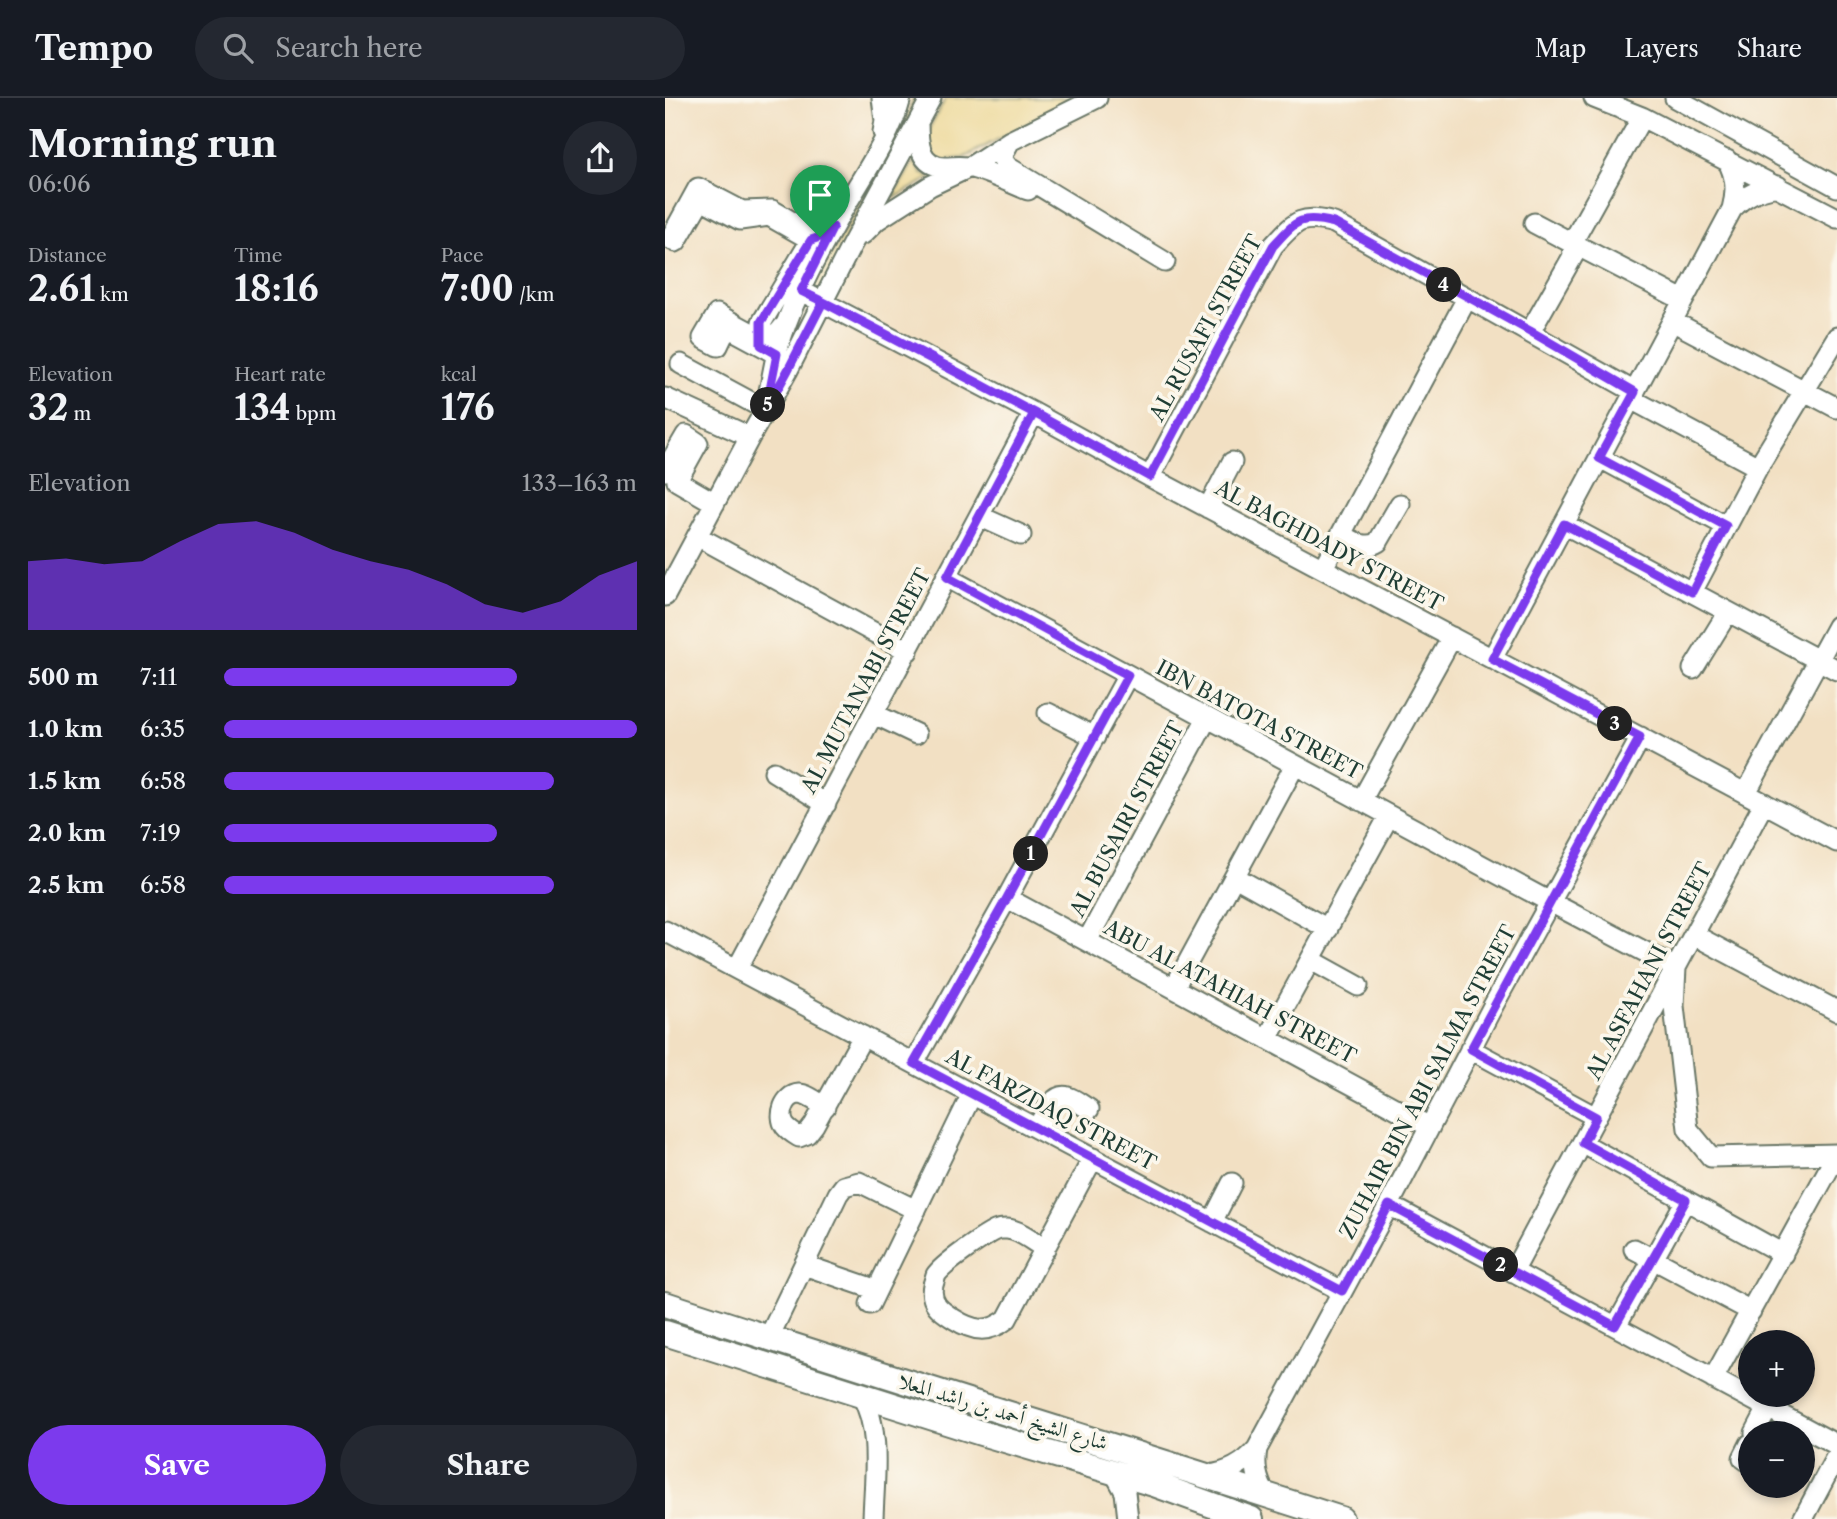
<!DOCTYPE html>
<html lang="en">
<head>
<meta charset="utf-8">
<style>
  :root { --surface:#171b24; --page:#242831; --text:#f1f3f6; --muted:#9ea1a6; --line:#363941; --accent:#7c3aed }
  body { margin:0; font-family:"Libre Caslon Text",Amiri,serif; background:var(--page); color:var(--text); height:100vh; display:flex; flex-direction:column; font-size:26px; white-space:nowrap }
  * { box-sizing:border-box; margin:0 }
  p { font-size:23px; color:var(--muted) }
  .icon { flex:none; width:38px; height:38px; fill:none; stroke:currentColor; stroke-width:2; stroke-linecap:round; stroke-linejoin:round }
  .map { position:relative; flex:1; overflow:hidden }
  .details { display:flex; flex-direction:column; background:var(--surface); width:665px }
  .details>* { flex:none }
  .controls { position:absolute; left:1073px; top:1232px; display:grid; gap:14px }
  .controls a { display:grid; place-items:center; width:77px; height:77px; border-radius:50%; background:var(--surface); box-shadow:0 4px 10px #0003; font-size:35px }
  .pin { position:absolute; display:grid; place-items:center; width:60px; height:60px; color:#fff; margin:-72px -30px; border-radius:50% 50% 50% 0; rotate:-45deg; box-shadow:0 0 7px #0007 }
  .pin .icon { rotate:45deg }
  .km { position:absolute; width:35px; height:35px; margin:-18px; border-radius:50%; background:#222; color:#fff; font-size:19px; line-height:35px; text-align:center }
  .round { display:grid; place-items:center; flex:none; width:74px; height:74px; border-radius:37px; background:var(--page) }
  .summary { display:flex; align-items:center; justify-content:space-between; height:119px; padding:0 28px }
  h1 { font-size:38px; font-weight:700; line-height:52px }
  .metrics { display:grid; grid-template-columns:repeat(3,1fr); gap:10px; height:119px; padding:7px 28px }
  .metrics div { display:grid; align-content:center }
  .metrics b { font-size:35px; font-weight:700 }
  .metrics small { font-size:19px; font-weight:400 }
  .metrics p { font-size:19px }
  .chart { height:196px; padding:14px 28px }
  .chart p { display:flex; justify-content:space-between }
  .chart svg { width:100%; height:126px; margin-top:7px; fill:var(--accent); opacity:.7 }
  .button { display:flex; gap:14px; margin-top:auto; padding:14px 28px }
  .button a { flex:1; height:80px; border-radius:42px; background:var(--accent); color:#fff; font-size:28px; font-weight:700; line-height:80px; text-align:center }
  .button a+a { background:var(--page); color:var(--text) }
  ul { padding:0 28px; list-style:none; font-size:23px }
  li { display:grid; grid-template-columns:112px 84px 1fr; align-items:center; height:52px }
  li i { height:18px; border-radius:9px; background:var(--accent) }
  header { display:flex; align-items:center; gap:42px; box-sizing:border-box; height:98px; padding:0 35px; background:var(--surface); border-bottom:2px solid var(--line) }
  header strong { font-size:33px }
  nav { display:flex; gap:38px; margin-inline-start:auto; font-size:24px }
  .search { width:490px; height:63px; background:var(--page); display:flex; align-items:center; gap:18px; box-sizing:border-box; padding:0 24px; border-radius:38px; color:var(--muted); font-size:26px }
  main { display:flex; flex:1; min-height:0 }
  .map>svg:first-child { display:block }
  .sand { fill:#eeda9e; stroke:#868c69; stroke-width:2 }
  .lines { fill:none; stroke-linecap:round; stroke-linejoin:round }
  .minor-casing { stroke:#697666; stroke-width:23 }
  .major-casing { stroke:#697666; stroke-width:28 }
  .minor { stroke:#fff; stroke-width:19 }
  .major { stroke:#fff; stroke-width:24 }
  .route-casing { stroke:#fff; stroke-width:14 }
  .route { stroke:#7c3aed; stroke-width:9 }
  .labels { text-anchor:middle; stroke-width:7; stroke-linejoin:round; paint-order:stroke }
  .street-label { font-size:21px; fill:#1f3d34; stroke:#fbf7ec }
</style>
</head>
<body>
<header>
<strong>Tempo</strong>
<div class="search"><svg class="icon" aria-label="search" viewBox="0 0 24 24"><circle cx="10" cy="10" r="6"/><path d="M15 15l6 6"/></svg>Search here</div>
<nav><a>Map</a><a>Layers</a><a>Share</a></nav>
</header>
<main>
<section class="details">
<div class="summary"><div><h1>Morning run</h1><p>06:06</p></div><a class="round"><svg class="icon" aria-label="share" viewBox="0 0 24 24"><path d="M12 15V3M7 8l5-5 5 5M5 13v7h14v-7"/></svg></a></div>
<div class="metrics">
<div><p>Distance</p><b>2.61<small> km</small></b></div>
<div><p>Time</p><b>18:16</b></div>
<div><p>Pace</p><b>7:00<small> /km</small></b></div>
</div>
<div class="metrics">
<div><p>Elevation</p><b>32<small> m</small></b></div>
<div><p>Heart rate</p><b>134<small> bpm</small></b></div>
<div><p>kcal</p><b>176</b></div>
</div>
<div class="chart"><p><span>Elevation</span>133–163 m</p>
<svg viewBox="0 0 160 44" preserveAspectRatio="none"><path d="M0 44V20L10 19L20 21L30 20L40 13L50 7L60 6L70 10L80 16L90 20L100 23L110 28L120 35L130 38L140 34L150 25L160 20V44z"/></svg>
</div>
<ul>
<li><b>500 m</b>7:11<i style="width:71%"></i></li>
<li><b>1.0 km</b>6:35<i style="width:100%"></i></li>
<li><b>1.5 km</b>6:58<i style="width:80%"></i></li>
<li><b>2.0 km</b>7:19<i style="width:66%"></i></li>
<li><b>2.5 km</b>6:58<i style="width:80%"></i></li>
</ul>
<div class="button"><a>Save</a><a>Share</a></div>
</section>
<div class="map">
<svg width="1172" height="1421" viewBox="0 0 1172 1421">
  <rect width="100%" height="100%" fill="#fbf7ec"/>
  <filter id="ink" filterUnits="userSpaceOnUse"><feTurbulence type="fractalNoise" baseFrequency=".0143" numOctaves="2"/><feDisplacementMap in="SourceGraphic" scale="14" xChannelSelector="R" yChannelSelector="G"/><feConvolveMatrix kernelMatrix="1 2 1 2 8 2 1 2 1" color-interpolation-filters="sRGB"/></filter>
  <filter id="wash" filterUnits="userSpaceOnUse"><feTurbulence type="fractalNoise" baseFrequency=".00686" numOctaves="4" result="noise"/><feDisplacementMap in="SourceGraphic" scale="28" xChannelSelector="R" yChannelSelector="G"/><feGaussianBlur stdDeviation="1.57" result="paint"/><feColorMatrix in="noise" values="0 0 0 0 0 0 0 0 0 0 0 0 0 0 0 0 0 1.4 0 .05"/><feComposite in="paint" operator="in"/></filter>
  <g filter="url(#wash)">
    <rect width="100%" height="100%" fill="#f2e0c3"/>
    <!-- sand -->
    <path class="sand" d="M249 0H261L156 194 148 190 240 24Z
      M281 0H411L298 60 271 63 262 45 266 27Z
      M249 63 257 76 268 78 227 101Z"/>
  </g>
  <g filter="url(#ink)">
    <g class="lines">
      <defs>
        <path id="minor" d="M217 0 220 23 218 34
          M929 0 977 19 1172 120
          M1010 0 1172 89
          M977 19 907 145 1018 202
          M253 24C253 45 254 68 280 69 288 69 299 67 307 70 326 75 345 85 363 92
          M345 43 339 54 338 62 343 69 500 164
          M1067 111C1080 97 1094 91 1113 88
          M198 136 212 122 265 88 305 69 345 43 432 0
          M146 142 104 118 75 122 36 101 11 144 5 141 33 90 77 113 107 112 155 140
          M136 193 369 315 485 379 1172 744
          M1007 223 1172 310
          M865 234 908 158 907 145 869 125
          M96 247 97 224 146 142 158 137
          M112 256 62 229 53 248 38 240 52 216 105 245 118 229
          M16 266 101 312
          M104 293C108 276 110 257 116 241 130 196 156 150 179 110 198 78 227 36 236 0
          M0 300 85 339
          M966 301 1093 369
          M935 360 1061 428
          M0 373 21 337 33 345 12 383 50 405
          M485 379 608 148C631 123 635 116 669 125L970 294
          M543 410 567 364
          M314 418 356 437
          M899 426 1172 572
          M676 436C688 443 700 452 713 444L735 406
          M32 438 243 553
          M658 470 802 200
          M281 479 885 804 1011 870 1009 908 1023 1031 1046 1059 1172 1056
          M1027 494 1093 369 1172 239
          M0 498 85 339 123 272 185 150 266 0
          M827 561 1067 111C1072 93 1071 78 1062 62
          M1028 571 1063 514
          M383 615 430 639
          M209 616 251 636
          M109 674 161 706
          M1081 695 1172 528
          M696 703 787 539
          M570 779 663 831
          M342 800 765 1029
          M0 833 677 1193
          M1029 837 1172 913
          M422 843 542 620
          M646 862 693 888
          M72 871 369 315
          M509 890 630 667
          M602 941 724 718
          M805 951 931 1019
          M249 965 342 800 463 577
          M160 1009C152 1004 142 996 134 996 119 997 113 1018 120 1028 124 1033 129 1036 134 1039L142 1036 149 1027 198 938
          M372 1031C378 1020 387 994 403 999 410 1001 417 1007 424 1011
          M917 1045 1118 1156
          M724 1107 1172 1347
          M547 1124 567 1085
          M380 1151C369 1144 355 1132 342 1131 340 1131 333 1131 332 1132 320 1137 277 1167 271 1177 270 1180 269 1184 268 1187 264 1205 276 1213 289 1221 308 1233 323 1236 342 1221L428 1060
          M969 1151 1086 1213
          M139 1167 212 1192
          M848 1174 1099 705
          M205 1206 307 996
          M951 1228 1021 1102
          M104 1239 173 1096 179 1088 194 1084 251 1112
          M1048 1281 1172 1056
          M196 1296C217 1333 209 1380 208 1421
          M1090 1335 1103 1310
          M1085 1346 1078 1360 1085 1365
          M592 1351C589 1368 592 1381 600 1396
          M449 1374 460 1394 463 1421
          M543 1377C563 1375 578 1367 592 1351L724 1107 828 908 976 639
          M1138 1421 1172 1357"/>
        <path id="major" d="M0 1206C224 1280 451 1348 676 1421
          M0 1235 316 1335 489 1386 586 1421"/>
      </defs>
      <!-- minor casing -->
      <use href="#minor" class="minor-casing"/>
      <!-- major casing -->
      <use href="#major" class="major-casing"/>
      <!-- minor -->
      <use href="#minor" class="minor"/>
      <!-- major -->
      <use href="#major" class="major"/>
    </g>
  </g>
  <g class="lines" filter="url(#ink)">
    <defs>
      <path id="route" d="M155 139 168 129 136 193C215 231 292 274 369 315L282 479 463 577 342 800 249 965 677 1193 724 1107 950 1228 1021 1102 918 1045 931 1019 806 951 975 639 827 561 899 426 1027 494 1061 428 934 360 970 294 865 233 669 125C635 116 631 123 608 148L485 379 369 315 158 204 123 272 101 312 112 256 96 247V224L146 142 155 139"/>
    </defs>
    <!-- route casing -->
    <use href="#route" class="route-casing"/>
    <!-- route -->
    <use href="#route" class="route"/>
  </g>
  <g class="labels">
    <!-- street labels -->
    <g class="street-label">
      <text transform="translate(541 230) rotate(-61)" y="7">AL RUSAFI STREET</text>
      <text transform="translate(664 448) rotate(28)" y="7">AL BAGHDADY STREET</text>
      <text transform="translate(201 583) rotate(-62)" y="7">AL MUTANABI STREET</text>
      <text transform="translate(594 622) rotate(28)" y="7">IBN BATOTA STREET</text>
      <text transform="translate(462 721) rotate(-62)" y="7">AL BUSAIRI STREET</text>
      <text transform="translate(984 873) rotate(-62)" y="7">AL ASFAHANI STREET</text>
      <text transform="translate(565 894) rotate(28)" y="7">ABU AL ATAHIAH STREET</text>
      <text transform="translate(763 984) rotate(-62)" y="7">ZUHAIR BIN ABI SALMA STREET</text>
      <text transform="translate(386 1012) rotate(28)" y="7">AL FARZDAQ STREET</text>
      <text transform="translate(338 1314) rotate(17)" y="7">شارع الشيخ أحمد بن راشد المعلا</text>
    </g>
  </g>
</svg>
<div class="controls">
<a>+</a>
<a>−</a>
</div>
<div class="pin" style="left:155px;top:139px;background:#1e9e55"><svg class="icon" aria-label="arrive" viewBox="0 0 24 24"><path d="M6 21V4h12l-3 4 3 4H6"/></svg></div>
<b class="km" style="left:366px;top:756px">1</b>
<b class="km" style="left:836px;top:1167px">2</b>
<b class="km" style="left:950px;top:626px">3</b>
<b class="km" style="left:779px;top:187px">4</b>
<b class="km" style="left:103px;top:307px">5</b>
</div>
</main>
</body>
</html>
